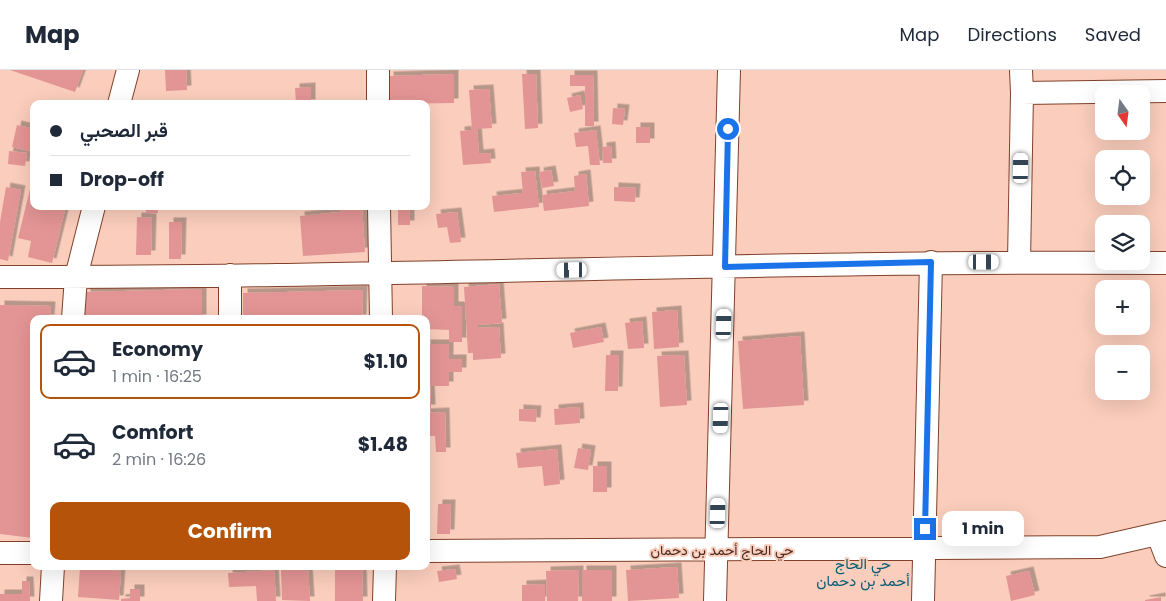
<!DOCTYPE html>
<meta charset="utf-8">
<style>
body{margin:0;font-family:Poppins,Vazirmatn,sans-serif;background:#f6f6f7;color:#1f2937;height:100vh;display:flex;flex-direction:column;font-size:19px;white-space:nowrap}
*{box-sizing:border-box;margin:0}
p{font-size:16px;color:#747a83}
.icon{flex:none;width:28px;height:28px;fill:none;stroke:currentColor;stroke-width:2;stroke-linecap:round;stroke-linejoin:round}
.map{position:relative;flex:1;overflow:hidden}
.side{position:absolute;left:30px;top:245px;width:400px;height:255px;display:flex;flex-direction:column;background:#fff;border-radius:10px;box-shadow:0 5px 20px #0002}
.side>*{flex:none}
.top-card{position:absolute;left:30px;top:30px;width:400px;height:110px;border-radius:10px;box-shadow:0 5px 20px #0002;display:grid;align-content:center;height:110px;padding:0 20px;background:#fff}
.needle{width:32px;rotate:166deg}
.buttons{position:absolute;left:1095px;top:15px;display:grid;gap:10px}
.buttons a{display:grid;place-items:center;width:55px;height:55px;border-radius:10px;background:#fff;box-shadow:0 5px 20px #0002;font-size:25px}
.end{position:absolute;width:22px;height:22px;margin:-11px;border:6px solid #1a73e8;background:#fff;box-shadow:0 0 0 2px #fff}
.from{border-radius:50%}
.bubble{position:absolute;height:35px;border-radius:10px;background:#fff;box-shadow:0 5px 20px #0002;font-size:16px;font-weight:700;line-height:35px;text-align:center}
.car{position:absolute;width:15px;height:30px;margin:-15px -8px;border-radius:6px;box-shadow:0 0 4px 1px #0007;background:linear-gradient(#fff 24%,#345 0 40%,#fff 0 76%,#345 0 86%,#fff 0)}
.top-card b{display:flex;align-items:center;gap:18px;height:48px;font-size:19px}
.top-card b+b{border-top:1px solid #e0e1e3}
.top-card i{width:12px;height:12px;background:#1f2937}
ul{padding:9px 0 0;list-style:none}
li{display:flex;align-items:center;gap:15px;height:75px;margin:0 10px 8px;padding:0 10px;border:2px solid transparent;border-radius:10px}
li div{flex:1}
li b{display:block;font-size:19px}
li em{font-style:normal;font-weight:700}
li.on{border-color:#b45309}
li>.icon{width:45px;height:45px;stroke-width:1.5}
.cta{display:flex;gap:10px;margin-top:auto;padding:10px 20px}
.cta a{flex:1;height:58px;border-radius:10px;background:#b45309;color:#fff;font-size:20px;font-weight:700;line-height:58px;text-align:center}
header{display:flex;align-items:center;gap:30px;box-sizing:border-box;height:70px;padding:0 25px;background:#fff;border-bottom:1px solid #e0e1e3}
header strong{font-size:24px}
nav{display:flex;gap:28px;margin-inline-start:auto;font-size:18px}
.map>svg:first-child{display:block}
</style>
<header>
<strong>Map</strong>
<nav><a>Map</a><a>Directions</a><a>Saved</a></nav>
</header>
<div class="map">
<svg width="1166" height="531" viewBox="0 0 1166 531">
<defs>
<filter id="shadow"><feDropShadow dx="4.5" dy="-4.5" stdDeviation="0" flood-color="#0004"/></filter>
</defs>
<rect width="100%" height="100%" fill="#facdbc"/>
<path fill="#e29594" filter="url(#shadow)" d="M10,0H83L75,22Z
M165,0H186L187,20L166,21Z
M454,4V33L390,34L389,6Z
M522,4H536L538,58L525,59Z
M570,5H593L594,56H585V16H570Z
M311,17V34H296L295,18Z
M489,19L492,58L477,59L479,84L490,83L491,93L463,95L460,61L472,60L469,20Z
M580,25L583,39L570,42L567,28Z
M613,38L625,39L623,55L612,54Z
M17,55L34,59V82L12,77Z
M636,57H650V73H636Z
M596,60L600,95H590L588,76L576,77L574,63Z
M611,76L612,93H603L602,77Z
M9,81L27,83L25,96L8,94Z
M551,100L554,116L542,118L539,102Z
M535,101L539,137L494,142L492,126L523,123L521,102Z
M586,104L589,136L544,141L542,125L575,121L574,106Z
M33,107L34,136H66L52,193L28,187L31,171L18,168Z
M6,117L21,120L8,191L0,189V152Z
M614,117L636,118L635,132L614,131Z
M146,136H158V143H146Z
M340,136H362L365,182L303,186L300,146L340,142Z
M398,136H410V155H398Z
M457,142L461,172L450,173L447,157L438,158L436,144Z
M137,147L152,148L151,185H136Z
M169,152H182L181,189H169Z
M499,214L502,253L478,255V258L499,257L501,288L473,290V283H468L464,217Z
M422,216L454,217V236H462V272H449V260L426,259V249H422Z
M202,219V249H84L86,222Z
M363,220L362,249H243V223Z
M0,235L51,236L50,249H34L33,468L0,464Z
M677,240L679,277L654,279L652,242Z
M642,251L644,278L628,279L625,253Z
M601,257L604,272L573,278L570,263Z
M800,266L804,335L743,339L738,271Z
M426,274H449V289H462V302H449V316H430L431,339H426Z
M606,285H619L618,321H605Z
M684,285L687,335L660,337L657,286Z
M579,337L580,353L555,355L554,339Z
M519,339L537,340L536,352L519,351Z
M445,342L446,382H436L435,366H426V343Z
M578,378L591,380L588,400L574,398Z
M557,379L560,414L544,416L542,396L518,398L516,383Z
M593,396H607V422H593Z
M438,434H451L450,464H437Z
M80,497L121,501L119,530L78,527Z
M677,497L679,528L628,531L626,500Z
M308,499L310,531L282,530L281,500Z
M335,499H362L363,531H335Z
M455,499L457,509L439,512L437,501Z
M274,500L276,531H257L256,516L229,517L228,503Z
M579,500L578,531H547L546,501Z
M582,500H612V531H582Z
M1029,501L1035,525L1011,531L1006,506Z
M22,511H29L30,531H0V524H22Z
M545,514V531H522V515Z
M130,519H140V531H121V529L130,528Z
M1161,527V531H1145V530Z"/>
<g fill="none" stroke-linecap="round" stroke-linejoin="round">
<g stroke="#804129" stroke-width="24">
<path id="minor" d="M378,0V34
M1021,0L1022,23L1166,21
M119,34L128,0
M379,136L381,249
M1019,192L1022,23
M230,205V249
M0,207C389,208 777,190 1166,193
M73,249L76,207L94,136
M1158,465L1166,486
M426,481L1100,477L1166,462
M0,483H34
M51,531L53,496
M384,531L385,496
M715,531L729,0
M923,531L931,192"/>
</g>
<use href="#minor" stroke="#fff" stroke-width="22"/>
</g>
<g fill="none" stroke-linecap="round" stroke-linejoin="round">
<path stroke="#1a73e8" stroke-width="6" d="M728,59L725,197L931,192L925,459"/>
</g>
<g text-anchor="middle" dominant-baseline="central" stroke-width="4" stroke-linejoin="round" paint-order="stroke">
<g font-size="14" fill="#492c21" stroke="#facdbc">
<text x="722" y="480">حي الحاج أحمد بن دحمان</text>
</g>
<g font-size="15" fill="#055d73" stroke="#facdbc">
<text x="863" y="493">حي الحاج<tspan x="863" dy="17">أحمد بن دحمان</tspan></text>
</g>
</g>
</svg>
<div class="buttons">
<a><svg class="needle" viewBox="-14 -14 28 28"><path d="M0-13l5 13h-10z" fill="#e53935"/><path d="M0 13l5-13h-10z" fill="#747a83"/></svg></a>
<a><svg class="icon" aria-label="locate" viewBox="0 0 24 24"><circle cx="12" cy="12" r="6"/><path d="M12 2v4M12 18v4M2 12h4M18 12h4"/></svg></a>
<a><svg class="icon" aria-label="layers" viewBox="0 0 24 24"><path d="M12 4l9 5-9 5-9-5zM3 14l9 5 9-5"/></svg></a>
<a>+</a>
<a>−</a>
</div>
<i class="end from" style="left:728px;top:59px"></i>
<i class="end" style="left:925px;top:459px"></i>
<div class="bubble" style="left:942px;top:441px;width:82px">1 min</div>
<i class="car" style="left:1021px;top:98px;rotate:1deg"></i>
<i class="car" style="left:984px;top:192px;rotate:90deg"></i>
<i class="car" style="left:572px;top:200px;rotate:269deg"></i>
<i class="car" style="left:724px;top:254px;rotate:2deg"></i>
<i class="car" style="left:721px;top:348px;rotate:182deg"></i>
<i class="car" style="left:718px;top:443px;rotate:2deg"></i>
<div class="top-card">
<b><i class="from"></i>قبر الصحبي</b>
<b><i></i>Drop-off</b>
</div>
<section class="side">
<ul>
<li class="on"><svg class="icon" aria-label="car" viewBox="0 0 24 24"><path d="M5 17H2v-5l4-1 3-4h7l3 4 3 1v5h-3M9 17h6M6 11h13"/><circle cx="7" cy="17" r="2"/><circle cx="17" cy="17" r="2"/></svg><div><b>Economy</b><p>1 min · 16:25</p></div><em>$1.10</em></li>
<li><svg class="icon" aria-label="car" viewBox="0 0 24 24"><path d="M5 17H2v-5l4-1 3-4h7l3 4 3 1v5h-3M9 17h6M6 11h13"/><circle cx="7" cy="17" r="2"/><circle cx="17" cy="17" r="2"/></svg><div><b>Comfort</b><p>2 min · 16:26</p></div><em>$1.48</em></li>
</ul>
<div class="cta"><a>Confirm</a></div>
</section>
</div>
